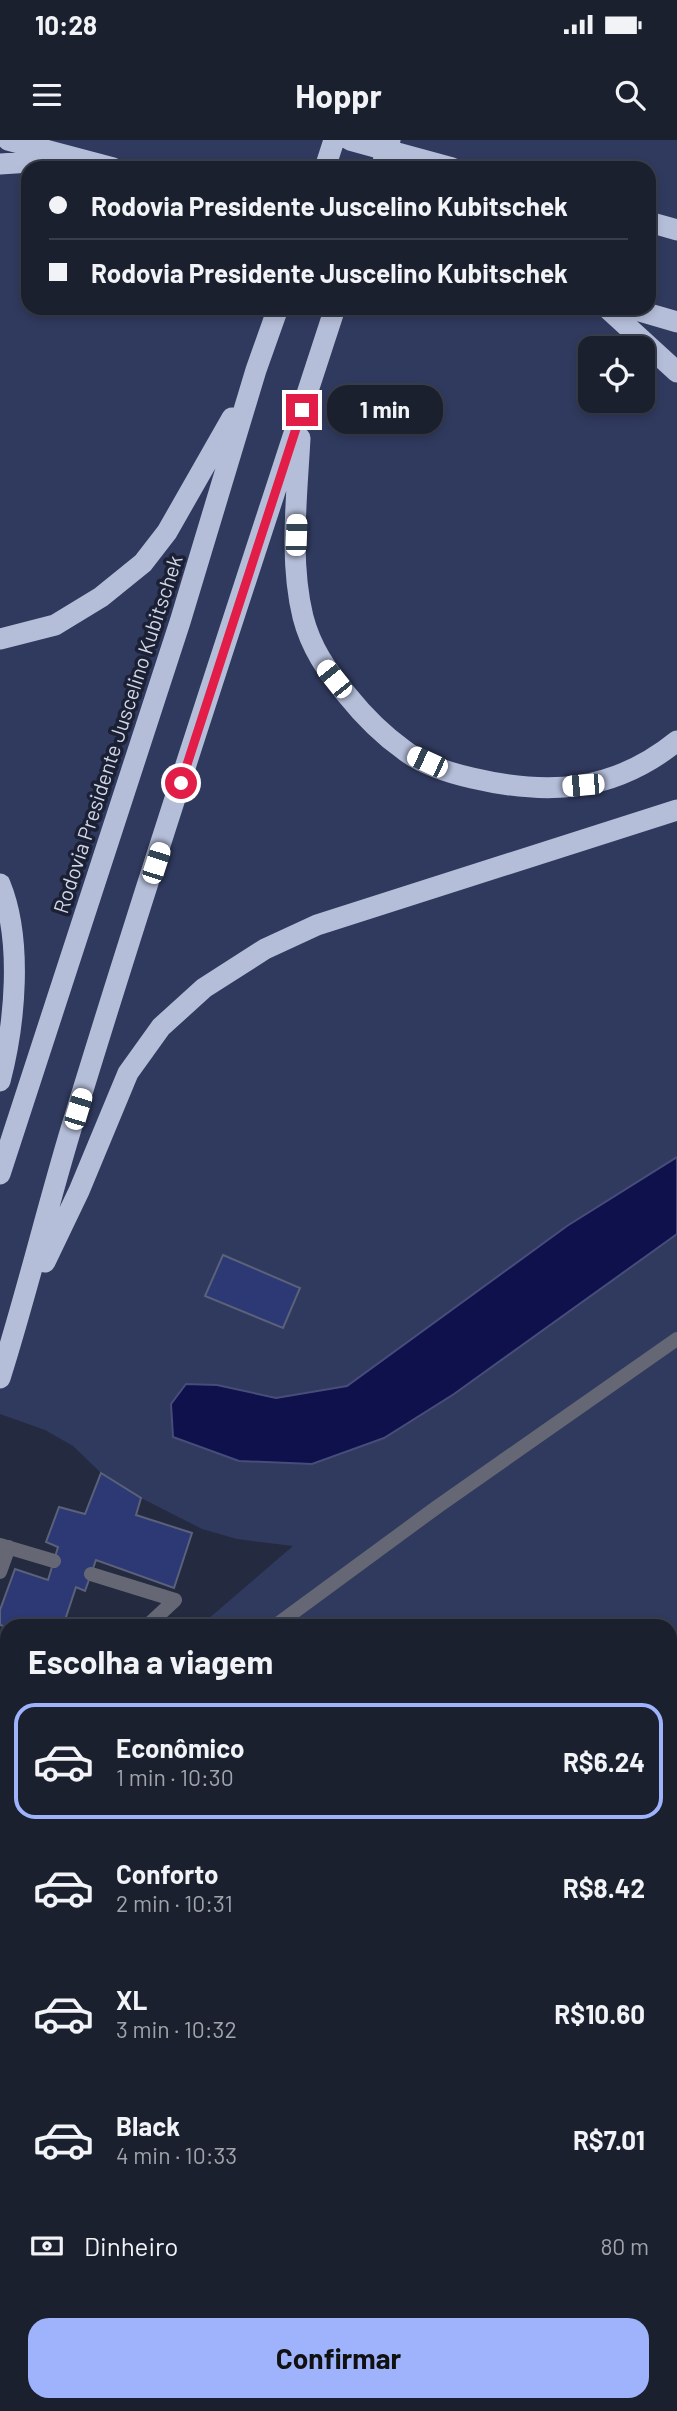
<!DOCTYPE html>
<html lang="pt">
<meta charset="utf-8">
<style>
body{margin:0;font-family:Barlow,sans-serif;background:#242837;color:#f1f3f6;height:100vh;display:flex;flex-direction:column;font-size:26px;white-space:nowrap}
*{box-sizing:border-box;margin:0}
p{font-size:23px;color:#a0a3aa}
.icon{flex:none;width:38px;height:38px;fill:none;stroke:currentColor;stroke-width:2;stroke-linecap:round;stroke-linejoin:round}
.map{position:relative;flex:1;overflow:hidden}
.details{position:absolute;left:0px;top:1479px;width:677px;height:793px;display:flex;flex-direction:column;background:#1b202f;border-radius:21px 21px 0 0;box-shadow:0 4px 10px #0003,0 0 0 2px #393e4b}
.details>*{flex:none}
.guide{position:absolute;left:21px;top:21px;width:635px;height:154px;border-radius:21px;box-shadow:0 4px 10px #0003,0 0 0 2px #393e4b;display:grid;align-content:center;height:154px;padding:0 28px;background:#1b202f}
.tools{position:absolute;left:578px;top:196px;display:grid;gap:14px}
.tools a{display:grid;place-items:center;width:77px;height:77px;border-radius:14px;background:#1b202f;box-shadow:0 4px 10px #0003,0 0 0 2px #393e4b;font-size:35px}
.end{position:absolute;width:32px;height:32px;margin:-16px;border:9px solid #e11d48;background:#fff;box-shadow:0 0 0 4px #fff}
.from{border-radius:50%}
.bubble{position:absolute;height:49px;border-radius:21px;background:#1b202f;box-shadow:0 4px 10px #0003,0 0 0 2px #393e4b;font-size:23px;font-weight:700;line-height:49px;text-align:center}
.car{position:absolute;width:21px;height:42px;margin:-21px -10px;border-radius:9px;box-shadow:0 0 5px 2px #0007;background:linear-gradient(#fff 24%,#345 0 40%,#fff 0 76%,#345 0 86%,#fff 0)}
.guide b{display:flex;align-items:center;gap:24px;height:66px;font-size:26px}
.guide b+b{border-top:2px solid #393e4b}
.guide i{width:18px;height:18px;background:#f1f3f6}
ul{padding:0;list-style:none}
li{display:flex;align-items:center;gap:21px;height:116px;margin:0 14px 10px;padding:0 14px;border:4px solid transparent;border-radius:21px}
li div{flex:1}
li b{display:block;font-size:26px}
li em{font-style:normal;font-weight:700}
li.current{border-color:#9fb3fd}
li>.icon{width:63px;height:63px;stroke-width:1.5}
h2{padding:0 28px;font-size:32px;line-height:84px}
.pay{display:flex;align-items:center;gap:18px;height:77px;padding:0 28px;font-size:26px}
.pay p{margin-inline-start:auto}
.primary-button{display:flex;gap:14px;margin-top:auto;padding:14px 28px}
.primary-button a{flex:1;height:80px;border-radius:21px;background:#9fb3fd;color:#111;font-size:28px;font-weight:700;line-height:80px;text-align:center}
.status{display:flex;justify-content:space-between;align-items:center;height:49px;padding:0 35px;background:#1b202f;direction:ltr}
.status svg{height:19px;fill:currentColor}
header{display:flex;justify-content:space-between;align-items:center;height:91px;padding:0 28px;background:#1b202f;font-size:32px;font-weight:700}
.map>svg:first-child{display:block}
</style>
<div class="status"><b>10:28</b><svg viewBox="0 0 49 12"><path d="M0 12V9h3v3zM5 12V6h3v6zM10 12V3h3v9zM15 12V0h3v12zM26 1h20v11H26zM47 4h2v5h-2z"/></svg></div>
<header><svg class="icon" aria-label="menu" viewBox="0 0 24 24"><path d="M4 6h16M4 12h16M4 18h16"/></svg>Hoppr<svg class="icon" aria-label="search" viewBox="0 0 24 24"><circle cx="10" cy="10" r="6"/><path d="M15 15l6 6"/></svg></header>
<div class="map">
<svg width="677" height="2271" viewBox="0 0 677 2271">
<rect width="100%" height="100%" fill="#242a3f"/>
<path fill="#303a5e" fill-rule="evenodd" d="M0,0H677V1017L567,1086L347,1246L276,1258L217,1245L239,1321L312,1324L384,1298L454,1254L677,1094V2271H0V1603L7,1607V2264H670V1486H200L293,1406L237,1399L202,1389L141,1358L101,1333L73,1306L45,1290L0,1274ZM28,28H649V168H28ZM590,208H642V261H590ZM223,1115L300,1148L283,1188L206,1156Z"/>
<path fill="#0e114b" stroke="#484c79" stroke-width="2" d="M677,1017V1094L454,1254L384,1298L312,1324L239,1321L173,1297L171,1264L186,1244L217,1245L276,1258L347,1246L567,1086Z"/>
<path fill="#2d3975" stroke="#5a6179" stroke-width="2" d="M223,1115L300,1148L283,1188L205,1156Z
M101,1333L141,1358L136,1375L192,1393L174,1448L96,1420L85,1451L76,1447L63,1486L7,1487L0,1485V1470L15,1429L48,1440L58,1407L46,1402L59,1367L85,1374Z"/>
<g fill="none" stroke-linecap="round" stroke-linejoin="round">
<path stroke="#656874" stroke-width="14" d="M0,1405L54,1421
M0,1432L9,1407
M91,1434L175,1460
M147,1486L175,1460
M275,1486L437,1367L677,1199
M0,1560L7,1567
M0,1729L7,1722"/>
<path stroke="#b5bed9" stroke-width="21" d="M8,0L113,28
M350,0L452,28
M0,24L61,20
M325,28L334,0
M649,82L677,90
M607,168L677,232
M629,168L677,182
M300,298C297,356 289,420 303,477C311,508 327,531 347,555C363,575 383,595 404,610C423,625 450,633 472,638C549,656 614,652 677,601
M0,499L55,485L101,457L143,423L167,392L232,278
M0,744C23,800 15,884 0,941
M0,1034L180,482L256,230L278,168
M45,1122L79,1051L128,933L161,887L204,848L265,809L317,785L677,670
M0,1238C26,1156 46,1072 71,989C155,714 246,441 335,168"/>
<path stroke="#b5bed9" stroke-width="21" d="M381,28L390,0"/>
</g>
<g fill="none" stroke-linecap="round" stroke-linejoin="round">
<path stroke="#e11d48" stroke-width="9" d="M181,643L302,270"/>
</g>
<g text-anchor="middle" dominant-baseline="central" stroke-width="7" stroke-linejoin="round" paint-order="stroke">
<g font-size="21" fill="#d1d6e4" stroke="#1b2034">
<text transform="translate(117 594) rotate(-72)">Rodovia Presidente Juscelino Kubitschek</text>
</g>
</g>
</svg>
<div class="tools">
<a><svg class="icon" aria-label="locate" viewBox="0 0 24 24"><circle cx="12" cy="12" r="6"/><path d="M12 2v4M12 18v4M2 12h4M18 12h4"/></svg></a>
</div>
<i class="end from" style="left:181px;top:643px"></i>
<i class="end" style="left:302px;top:270px"></i>
<div class="bubble" style="left:327px;top:245px;width:116px">1 min</div>
<i class="car" style="left:296px;top:395px;rotate:2deg"></i>
<i class="car" style="left:334px;top:539px;rotate:321deg"></i>
<i class="car" style="left:427px;top:622px;rotate:295deg"></i>
<i class="car" style="left:583px;top:645px;rotate:265deg"></i>
<i class="car" style="left:156px;top:723px;rotate:18deg"></i>
<i class="car" style="left:78px;top:969px;rotate:17deg"></i>
<div class="guide">
<b><i class="from"></i>Rodovia Presidente Juscelino Kubitschek</b>
<b><i></i>Rodovia Presidente Juscelino Kubitschek</b>
</div>
<section class="details">
<h2>Escolha a viagem</h2>
<ul>
<li class="current"><svg class="icon" aria-label="car" viewBox="0 0 24 24"><path d="M5 17H2v-5l4-1 3-4h7l3 4 3 1v5h-3M9 17h6M6 11h13"/><circle cx="7" cy="17" r="2"/><circle cx="17" cy="17" r="2"/></svg><div><b>Econômico</b><p>1 min · 10:30</p></div><em>R$6.24</em></li>
<li><svg class="icon" aria-label="car" viewBox="0 0 24 24"><path d="M5 17H2v-5l4-1 3-4h7l3 4 3 1v5h-3M9 17h6M6 11h13"/><circle cx="7" cy="17" r="2"/><circle cx="17" cy="17" r="2"/></svg><div><b>Conforto</b><p>2 min · 10:31</p></div><em>R$8.42</em></li>
<li><svg class="icon" aria-label="car" viewBox="0 0 24 24"><path d="M5 17H2v-5l4-1 3-4h7l3 4 3 1v5h-3M9 17h6M6 11h13"/><circle cx="7" cy="17" r="2"/><circle cx="17" cy="17" r="2"/></svg><div><b>XL</b><p>3 min · 10:32</p></div><em>R$10.60</em></li>
<li><svg class="icon" aria-label="car" viewBox="0 0 24 24"><path d="M5 17H2v-5l4-1 3-4h7l3 4 3 1v5h-3M9 17h6M6 11h13"/><circle cx="7" cy="17" r="2"/><circle cx="17" cy="17" r="2"/></svg><div><b>Black</b><p>4 min · 10:33</p></div><em>R$7.01</em></li>
</ul>
<div class="pay"><svg class="icon" aria-label="cash" viewBox="0 0 24 24"><path d="M3 7h18v10H3z"/><circle cx="12" cy="12" r="2"/></svg>Dinheiro<p>80 m</p></div>
<div class="primary-button"><a>Confirmar</a></div>
</section>
</div>
